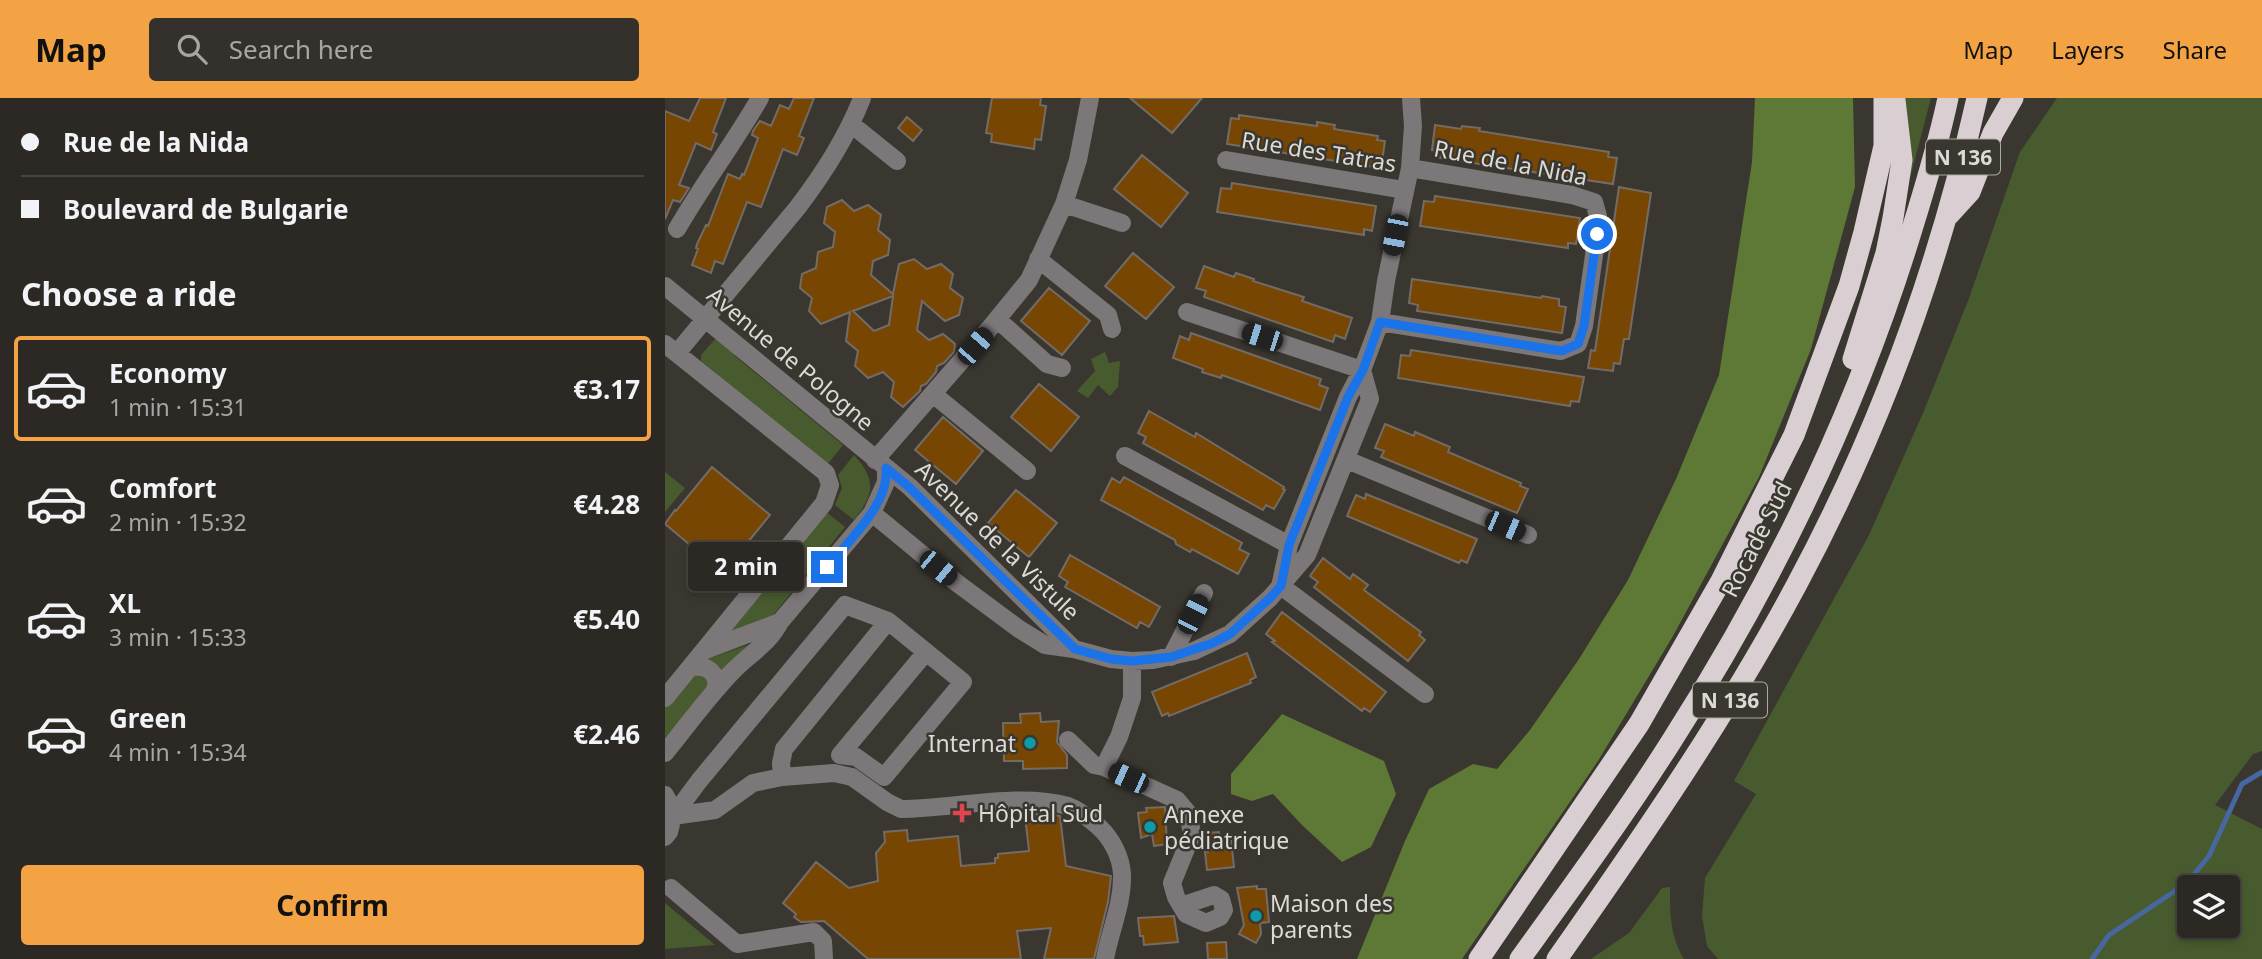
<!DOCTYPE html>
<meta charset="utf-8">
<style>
body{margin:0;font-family:"Noto Sans",sans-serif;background:#34312c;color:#f1f3f6;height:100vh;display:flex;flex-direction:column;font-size:26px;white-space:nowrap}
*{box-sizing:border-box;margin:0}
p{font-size:23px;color:#a6a6a6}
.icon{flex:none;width:38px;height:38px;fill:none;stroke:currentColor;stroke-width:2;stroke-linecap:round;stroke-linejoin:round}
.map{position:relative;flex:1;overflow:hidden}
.drawer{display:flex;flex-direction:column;background:#2c2924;width:665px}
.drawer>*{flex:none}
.top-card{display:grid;align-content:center;height:154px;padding:0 21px;background:#2c2924}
.fabs{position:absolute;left:1512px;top:777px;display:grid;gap:14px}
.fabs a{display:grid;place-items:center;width:63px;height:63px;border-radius:7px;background:#2c2924;box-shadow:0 4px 10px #0003,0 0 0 2px #484541;font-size:35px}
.end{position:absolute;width:32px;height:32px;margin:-16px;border:9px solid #1a73e8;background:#fff;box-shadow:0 0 0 4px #fff}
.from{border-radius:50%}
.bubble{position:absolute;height:49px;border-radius:7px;background:#2c2924;box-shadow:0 4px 10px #0003,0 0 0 2px #484541;font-size:23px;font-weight:700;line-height:49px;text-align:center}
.car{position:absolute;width:21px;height:42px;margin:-21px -10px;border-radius:9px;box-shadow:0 0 5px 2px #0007;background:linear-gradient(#222 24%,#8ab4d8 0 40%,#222 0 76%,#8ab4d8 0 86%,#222 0)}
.top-card b{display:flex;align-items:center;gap:24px;height:66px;font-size:26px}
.top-card b+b{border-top:2px solid #484541}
.top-card i{width:18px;height:18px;background:#f1f3f6}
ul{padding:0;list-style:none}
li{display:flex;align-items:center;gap:21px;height:105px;margin:0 14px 10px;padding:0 7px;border:4px solid transparent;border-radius:7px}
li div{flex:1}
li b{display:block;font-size:26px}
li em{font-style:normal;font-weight:700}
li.selected{border-color:#f4a344}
li>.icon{width:63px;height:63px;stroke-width:1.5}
h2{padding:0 21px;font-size:32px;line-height:84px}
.button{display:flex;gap:14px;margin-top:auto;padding:14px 21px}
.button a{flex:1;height:80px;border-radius:7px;background:#f4a344;color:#111;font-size:28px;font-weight:700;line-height:80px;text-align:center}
header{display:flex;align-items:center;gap:42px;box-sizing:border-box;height:98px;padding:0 35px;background:#f4a344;color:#111}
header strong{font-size:33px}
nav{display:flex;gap:38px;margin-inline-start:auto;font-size:24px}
.search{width:490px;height:63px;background:#34312c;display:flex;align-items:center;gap:18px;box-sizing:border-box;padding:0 24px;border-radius:7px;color:#a6a6a6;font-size:26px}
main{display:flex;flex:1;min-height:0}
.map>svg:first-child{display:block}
</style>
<header>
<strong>Map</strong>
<div class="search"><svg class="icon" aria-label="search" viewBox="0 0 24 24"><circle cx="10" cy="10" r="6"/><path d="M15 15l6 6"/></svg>Search here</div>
<nav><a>Map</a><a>Layers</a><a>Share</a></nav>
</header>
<main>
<section class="drawer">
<div class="top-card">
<b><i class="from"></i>Rue de la Nida</b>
<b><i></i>Boulevard de Bulgarie</b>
</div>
<h2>Choose a ride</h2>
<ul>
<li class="selected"><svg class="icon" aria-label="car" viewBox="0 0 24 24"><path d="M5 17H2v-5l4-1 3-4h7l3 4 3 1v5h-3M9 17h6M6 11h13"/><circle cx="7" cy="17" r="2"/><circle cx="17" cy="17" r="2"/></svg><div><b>Economy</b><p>1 min · 15:31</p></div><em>€3.17</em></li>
<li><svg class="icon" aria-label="car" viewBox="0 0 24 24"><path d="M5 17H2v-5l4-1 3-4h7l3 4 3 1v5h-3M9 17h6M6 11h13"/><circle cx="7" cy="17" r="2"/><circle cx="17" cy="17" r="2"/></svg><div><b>Comfort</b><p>2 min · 15:32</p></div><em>€4.28</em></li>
<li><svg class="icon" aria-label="car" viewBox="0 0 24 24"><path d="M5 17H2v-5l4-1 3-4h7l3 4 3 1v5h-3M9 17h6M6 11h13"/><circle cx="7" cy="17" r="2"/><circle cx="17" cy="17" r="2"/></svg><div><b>XL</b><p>3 min · 15:33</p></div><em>€5.40</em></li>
<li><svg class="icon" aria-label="car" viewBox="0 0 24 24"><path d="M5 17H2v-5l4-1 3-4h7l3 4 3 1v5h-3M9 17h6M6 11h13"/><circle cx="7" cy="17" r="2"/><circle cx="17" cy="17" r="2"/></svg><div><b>Green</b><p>4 min · 15:34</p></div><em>€2.46</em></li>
</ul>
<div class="button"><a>Confirm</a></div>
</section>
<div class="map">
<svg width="1597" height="861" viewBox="0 0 1597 861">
<rect width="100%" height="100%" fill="#3a3730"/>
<path fill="#485b2e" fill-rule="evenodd" d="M1236,0H1266L1245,80Z
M1392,0H1597V653L1588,656L1550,707L1597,731V861H1053L1042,848L1037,818L1040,780L1091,696L1069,683L1204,437L1258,315L1303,203L1355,54ZM1524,789H1563V828H1524Z
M51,240L69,252L70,258L178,347L162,367L36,263V257Z
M440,254L444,265L455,263L453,289L445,298L433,287L423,300L412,293L430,273L426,261Z
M189,357C212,382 209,397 189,422L170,407L177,390L173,377Z
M0,374L20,390L0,414Z
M161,414L180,429L100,527L61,536Z
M89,545L56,578L39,562Z
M34,574L47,585L0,649V609L28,575Z
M1005,789C1005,815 1005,838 1019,861H926L964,835L997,790Z
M0,805L50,847L0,851Z"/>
<path fill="#5e7936" d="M1090,0H1188L1190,89L1146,251L1094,379L1008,538L933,663L797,861H692L740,743L764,691L808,666L832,671L865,632L914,561L963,482L1011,381L1054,277L1087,64Z
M617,616L719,663L731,696L706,749L677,764L637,727L608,696L587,703L566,696V676Z"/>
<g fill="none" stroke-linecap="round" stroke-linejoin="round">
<path stroke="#4767a0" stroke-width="5" d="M1427,861L1444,837L1522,785L1544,758L1577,686L1597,674"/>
</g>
<path fill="#784603" stroke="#736c66" stroke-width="2" fill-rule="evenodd" d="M35,0H61L48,34L52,36L46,52L31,45L14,87L24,90L15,104L8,102L0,121V13L24,23Z
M129,0H149L134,38L139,40L132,57L118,51L96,109L82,104L58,166L50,163L46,175L27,167L33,151L31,150L32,146L41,127L43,128L63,76L75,81L77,76L79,77L93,40L87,37L88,33L95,23L106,28L115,7L124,11Z
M327,0H376L375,7L381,8L376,42L370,41L369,51L326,44L327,36L321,35Z
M465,0H537L507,35Z
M574,17L652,28V24L670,27L669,31L713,38L712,42L720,43L716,70L562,46L566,20L574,21Z
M242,19L257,32L248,43L233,30Z
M770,27L796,31L797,28L815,30L814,33L944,54L943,59L952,60L948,86L775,60L776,53L767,52Z
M477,57L523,95L496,129L449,91Z
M567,85L711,108L707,133L699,131V137L552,114L556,90L566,91Z
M954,89L986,95L964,241H959L955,266L949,265L948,273L923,270L926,252L930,253Z
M770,98L915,120L911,146L903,145V150L755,128L759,103L769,104Z
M177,102L189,113L203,107L216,117L213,132L225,142L223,157L208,163L206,177L228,196L234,166L249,161L262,171L276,166L288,176L285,190L298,200L294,217L280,223L257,203L252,232L264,242L278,236L290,246L289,254L279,265L272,268L271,274L261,286L256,288L255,293L238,309L226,299L229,284L218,274L203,280L190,268L193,253L181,243L185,214L156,226L144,213L147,200L135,190L137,176L151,170L153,154L168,149L170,134L159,125L162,109ZM228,198L224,227L209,233L188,213Z
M468,155L509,189L481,221L440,188Z
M539,168L569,179L571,175L589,181L588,183L639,199L637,203L687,220L680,241L670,237L668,244L539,199L541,193L531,190Z
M747,181L876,200L877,198L894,201V208L901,209L897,235L752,213L753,207L744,205Z
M384,190L425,223L397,257L356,223Z
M526,235L656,281L654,287L663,290L655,312L557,277L556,280L537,274L538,271L508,260L515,238L524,242Z
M746,252L919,279L914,304L906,303L905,308L733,280L736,257L745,258Z
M374,286L414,319L386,353L346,319Z
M484,313L530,339L531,335L619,389L618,391L620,392L609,411L601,407L598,412L478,345L481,339L473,335Z
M278,319L318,353L291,386L250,352Z
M720,326L749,338L750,334L785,349L783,354L856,385L855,388L863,391L852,415L716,359L719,353L710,350Z
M47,369L105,417L69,461L71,462L60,476L0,426L10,412L11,413Z
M459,379L577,445L574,451L584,456L573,476L527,451L525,454L511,446L510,442L436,402L447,380L455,385Z
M351,392L392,425L364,459L323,425Z
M701,396L812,441L802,465L796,462L794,465L682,418L691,397L700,401Z
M405,457L495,509L484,529L475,524L472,530L400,489L403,484L394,478Z
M658,460L685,481L688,476L703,487L699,492L756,534L754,537L760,542L743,563L649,489L653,484L645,478Z
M617,514L721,594L705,614L699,610L697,613L607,544L610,543L601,536Z
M582,555L591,579L585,582L586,585L504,618L503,615L497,618L487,594Z
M375,615L376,624L394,623L392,644L402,657V670L358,671V663H339L338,625H356L355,616Z
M500,709L502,746L489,748L487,736L476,740L473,715L482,714L481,710Z
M381,715L395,718L401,768L446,778L443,804L429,861H379L386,830L352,833L356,861H203L159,823L136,824L129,819L131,816L118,805L151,764L184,790L213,783L211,755L220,744L219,734L242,732L243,743L293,738L296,768L330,765V760H333V756L364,753L360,718Z
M554,734L555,742L566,741L569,769L542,772L540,754H543L541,735Z
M592,788V791H601L604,824L595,825L596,836L591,845L574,836L579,827L572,790Z
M509,818L513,844L479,847L478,838H475L473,820Z
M561,844L562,861H543L542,845Z"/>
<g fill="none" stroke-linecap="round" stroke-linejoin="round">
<path stroke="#7c7778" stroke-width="18" d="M186,26L232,63
M561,62L739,92
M399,106L457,125
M12,131C38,86 69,45 95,0
M373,161L443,217L447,231
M0,188L245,389L409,551
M522,214L697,272
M332,221L382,266L397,270
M715,224L896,253L913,246L919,228L932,136L933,118L929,104L907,97L745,70
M0,246L161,375L165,387L159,405L0,600
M12,255L133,109C158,76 182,39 197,0
M268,296L362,373
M460,358L624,447
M210,362L324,231L364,182L399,106L413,62L425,0
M682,362L863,437
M207,415L292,485L354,531L380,547L409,551L446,561L467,563L488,562L529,553L565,536L605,500L642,457L705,301L697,272
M616,484L624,447L683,299L697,272L715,224L721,183L745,70L748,28L746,0
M616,488L760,596
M223,523L298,584L219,679L191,659L175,657L261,554
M43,551L115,524
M506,559L539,495
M467,563V600L454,639L439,669L512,702L523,715L527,736L507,785L511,799L521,816L541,825L555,819L559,812L556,801L549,797L516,808
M26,569C40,568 48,570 52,585L49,594
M403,642L429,667L439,669
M0,655C22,628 42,600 66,575C83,557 104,546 115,524L207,415L221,384V371
M0,697L5,706L8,718
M8,718L50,712L88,685L117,679L169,675L187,679L222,704L236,711C287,711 354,694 403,708C414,712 425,721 434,729C447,741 456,759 457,776C458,805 445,833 440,861
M0,739L4,734L8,718L34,683L180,507L223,523L119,651L116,665L117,679
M6,790L72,846L149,834L158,843L159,861"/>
<path stroke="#d9ced1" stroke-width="21" d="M1284,117L1305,94L1328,35L1348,0
M1188,261L1221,155L1228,120L1237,62L1230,2
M814,861L974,626L1056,483L1129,337L1184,188L1199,134L1219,48V0
M855,861C907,789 959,718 1006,644C1109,483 1193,310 1248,128C1261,86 1274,43 1283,0
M892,861C977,740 1062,617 1132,486C1214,333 1274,169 1312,0"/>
</g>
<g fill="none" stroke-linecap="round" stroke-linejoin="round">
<path stroke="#1a73e8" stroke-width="9" d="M162,469C183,444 225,405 221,370L244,389L410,551L446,561L467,563L506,559L548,545L565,536L605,500L616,488L624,447L683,299L698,272L715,224L897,253L913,246L919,228L932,136"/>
</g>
<g fill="#0f9aa8" stroke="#3a3730" stroke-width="2.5">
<circle cx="365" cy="645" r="7"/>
<circle cx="485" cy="729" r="7"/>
<circle cx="591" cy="818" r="7"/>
</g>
<path fill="#e0444e" stroke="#3a3730" stroke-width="2.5" d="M293.5 704.5h7v7h7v7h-7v7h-7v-7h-7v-7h7z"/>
<g text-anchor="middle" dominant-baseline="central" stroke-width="5" stroke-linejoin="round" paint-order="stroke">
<g fill="#3a3730" stroke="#aba9a4" stroke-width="2">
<rect x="1261" y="41.5" width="74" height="35" rx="5"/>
<rect x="1028" y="584.5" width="74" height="35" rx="5"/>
</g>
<g font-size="21" font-weight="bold" fill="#dcdad6">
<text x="1298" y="59">N 136</text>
<text x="1065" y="602">N 136</text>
</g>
<g font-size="23" fill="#dcdad6" stroke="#3a3730">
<text transform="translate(654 53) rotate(9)">Rue des Tatras</text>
<text transform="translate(846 64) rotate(11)">Rue de la Nida</text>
<text transform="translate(126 260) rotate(40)">Avenue de Pologne</text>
<text transform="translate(1091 441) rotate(-63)">Rocade Sud</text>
<text transform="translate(333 442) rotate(44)">Avenue de la Vistule</text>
</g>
<g font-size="23" fill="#dcdad6" stroke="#3a3730" text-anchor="start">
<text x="351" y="645" text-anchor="end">Internat</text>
<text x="313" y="715">Hôpital Sud</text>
<text x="499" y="716">Annexe<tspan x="499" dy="26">pédiatrique</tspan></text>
<text x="605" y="805">Maison des<tspan x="605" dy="26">parents</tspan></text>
</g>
</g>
</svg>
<div class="fabs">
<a><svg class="icon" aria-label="layers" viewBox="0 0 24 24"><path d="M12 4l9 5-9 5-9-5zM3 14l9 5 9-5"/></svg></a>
</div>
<i class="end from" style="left:932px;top:136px"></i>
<i class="end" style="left:162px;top:469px"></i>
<div class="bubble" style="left:23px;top:444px;width:116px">2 min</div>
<i class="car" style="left:730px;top:137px;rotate:191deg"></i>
<i class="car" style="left:597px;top:239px;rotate:288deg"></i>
<i class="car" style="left:310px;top:248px;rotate:41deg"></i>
<i class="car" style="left:840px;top:428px;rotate:113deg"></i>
<i class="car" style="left:273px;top:470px;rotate:129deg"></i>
<i class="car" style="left:528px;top:516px;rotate:27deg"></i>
<i class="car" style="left:463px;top:680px;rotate:294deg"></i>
</div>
</main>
